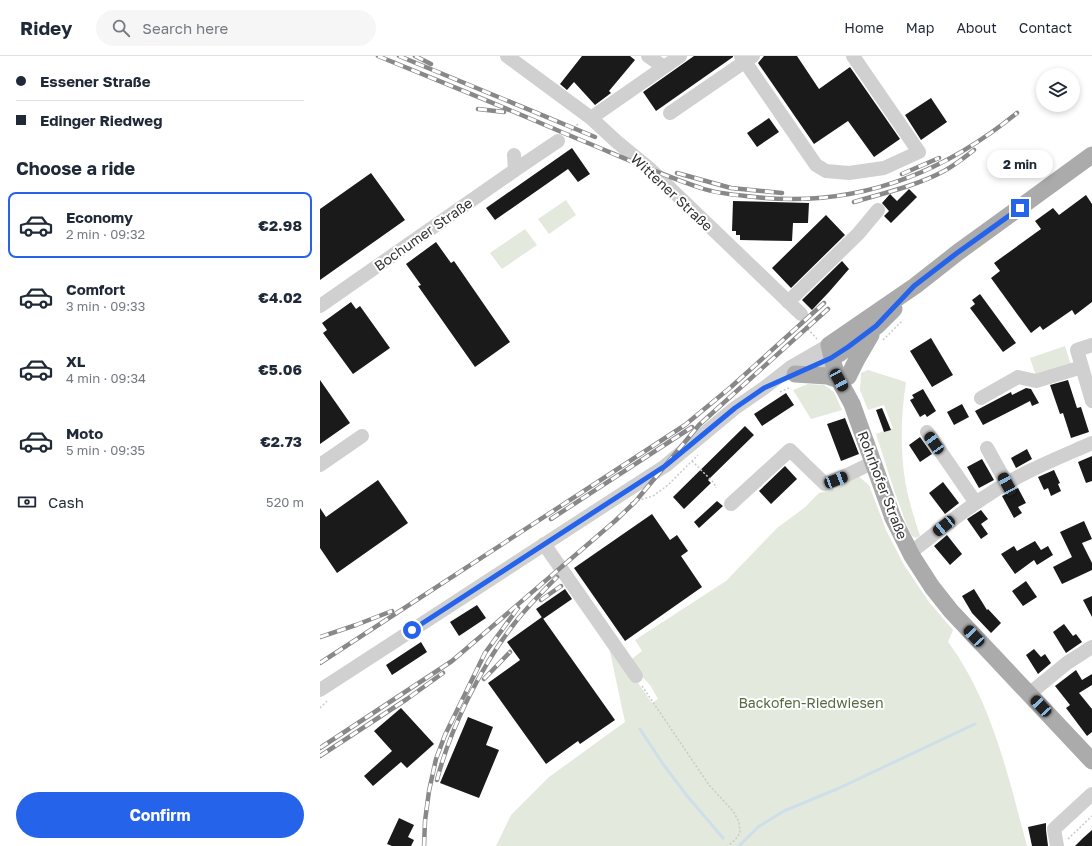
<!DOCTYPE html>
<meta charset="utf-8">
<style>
body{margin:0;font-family:"Golos Text",sans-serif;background:#f6f6f7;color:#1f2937;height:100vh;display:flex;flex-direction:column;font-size:15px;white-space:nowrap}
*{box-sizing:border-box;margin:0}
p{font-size:13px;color:#747a83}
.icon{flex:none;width:22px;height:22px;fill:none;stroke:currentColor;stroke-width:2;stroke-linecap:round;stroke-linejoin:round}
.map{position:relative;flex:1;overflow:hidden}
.drawer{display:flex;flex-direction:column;background:#fff;width:320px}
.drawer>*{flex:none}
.hud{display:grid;align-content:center;height:88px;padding:0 16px;background:#fff}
.buttons{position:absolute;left:716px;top:12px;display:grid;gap:8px}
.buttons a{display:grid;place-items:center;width:44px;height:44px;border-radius:50%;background:#fff;box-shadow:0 2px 6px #0003;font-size:20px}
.end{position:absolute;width:18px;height:18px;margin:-9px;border:5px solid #2563eb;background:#fff;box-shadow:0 0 0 2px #fff}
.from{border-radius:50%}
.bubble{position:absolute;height:28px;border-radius:14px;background:#fff;box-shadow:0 2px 6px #0003;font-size:13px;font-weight:700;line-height:28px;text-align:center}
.car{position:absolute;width:12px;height:24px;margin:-12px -6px;border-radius:5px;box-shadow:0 0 3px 1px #0007;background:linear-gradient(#222 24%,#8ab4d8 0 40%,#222 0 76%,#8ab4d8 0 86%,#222 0)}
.hud b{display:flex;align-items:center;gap:14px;height:38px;font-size:15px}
.hud b+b{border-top:1px solid #e0e1e3}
.hud i{width:10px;height:10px;background:#1f2937}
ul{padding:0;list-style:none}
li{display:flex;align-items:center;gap:12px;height:66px;margin:0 8px 6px;padding:0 8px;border:2px solid transparent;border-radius:8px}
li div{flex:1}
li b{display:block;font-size:15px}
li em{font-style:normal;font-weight:700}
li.selected{border-color:#2563eb}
li>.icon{width:36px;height:36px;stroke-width:1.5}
h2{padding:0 16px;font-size:18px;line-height:48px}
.pay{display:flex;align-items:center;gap:10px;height:44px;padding:0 16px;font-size:15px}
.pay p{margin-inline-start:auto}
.button{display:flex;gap:8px;margin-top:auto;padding:8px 16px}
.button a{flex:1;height:46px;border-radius:24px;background:#2563eb;color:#fff;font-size:16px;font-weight:700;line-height:46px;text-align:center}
header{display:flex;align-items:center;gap:24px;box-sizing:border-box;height:56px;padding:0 20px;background:#fff;border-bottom:1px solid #e0e1e3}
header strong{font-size:19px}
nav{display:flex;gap:22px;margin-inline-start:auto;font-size:14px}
.search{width:280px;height:36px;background:#f6f6f7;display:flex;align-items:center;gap:10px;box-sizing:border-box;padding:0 14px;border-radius:22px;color:#747a83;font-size:15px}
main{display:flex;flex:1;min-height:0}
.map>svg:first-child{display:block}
</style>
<header>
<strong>Ridey</strong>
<div class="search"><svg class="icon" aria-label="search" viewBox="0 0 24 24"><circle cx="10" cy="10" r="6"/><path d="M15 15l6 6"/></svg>Search here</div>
<nav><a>Home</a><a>Map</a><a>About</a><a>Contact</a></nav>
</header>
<main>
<section class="drawer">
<div class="hud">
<b><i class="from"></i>Essener Straße</b>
<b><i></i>Edinger Riedweg</b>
</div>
<h2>Choose a ride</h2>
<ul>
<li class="selected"><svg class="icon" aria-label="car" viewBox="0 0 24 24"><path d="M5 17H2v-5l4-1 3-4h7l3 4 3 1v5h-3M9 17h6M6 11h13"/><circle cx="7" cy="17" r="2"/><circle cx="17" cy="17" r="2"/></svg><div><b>Economy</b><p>2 min · 09:32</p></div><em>€2.98</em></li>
<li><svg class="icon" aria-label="car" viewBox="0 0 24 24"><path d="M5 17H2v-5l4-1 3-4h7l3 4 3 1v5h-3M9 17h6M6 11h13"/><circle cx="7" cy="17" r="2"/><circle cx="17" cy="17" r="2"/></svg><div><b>Comfort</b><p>3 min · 09:33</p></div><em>€4.02</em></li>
<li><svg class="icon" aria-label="car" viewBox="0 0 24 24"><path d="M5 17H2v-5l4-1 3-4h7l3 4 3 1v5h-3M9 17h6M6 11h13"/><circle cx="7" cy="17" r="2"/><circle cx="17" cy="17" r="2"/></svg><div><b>XL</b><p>4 min · 09:34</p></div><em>€5.06</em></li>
<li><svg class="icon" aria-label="car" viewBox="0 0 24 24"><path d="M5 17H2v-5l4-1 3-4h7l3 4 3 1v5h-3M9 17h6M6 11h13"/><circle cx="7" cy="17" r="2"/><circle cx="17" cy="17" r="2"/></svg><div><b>Moto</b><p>5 min · 09:35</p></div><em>€2.73</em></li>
</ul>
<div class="pay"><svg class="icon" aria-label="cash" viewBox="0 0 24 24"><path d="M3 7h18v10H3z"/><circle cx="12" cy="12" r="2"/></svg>Cash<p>520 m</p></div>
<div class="button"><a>Confirm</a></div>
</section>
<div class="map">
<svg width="772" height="790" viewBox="0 0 772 790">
<rect width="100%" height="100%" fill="#fff"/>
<path fill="#e3e9dd" d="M246,144L256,159L229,178L218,163Z
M205,173L217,189L182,213L170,197Z
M745,290L751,309L716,320L710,302Z
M548,314L586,326C581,358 580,391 585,424C588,443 594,461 600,480L596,482L592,480L586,467L574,434L556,378L573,372L564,349L548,354L540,334L541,317Z
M488,328L504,329L514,336L522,354L491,363L473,334Z
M537,419L549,429L566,474L584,509L609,546L633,574L628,586C672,645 688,720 707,790H176L191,759L229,721L305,666L287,582L332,647L338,643L330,629L308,606L322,595L315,584L406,525L457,472L484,452L499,437L507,435L512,432L514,434L517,433Z"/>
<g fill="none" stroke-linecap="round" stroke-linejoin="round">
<path stroke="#cedfe9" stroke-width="3" d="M320,673L343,708L368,741L403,782
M419,790L438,771L464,755L517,733L655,668"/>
</g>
<path fill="#1a1a1a" d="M262,0H310L315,4L289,35L291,37L275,49L254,26L247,34L240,28Z
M374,0H413V1L336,55L323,36Z
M444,0H477L499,33L530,11L580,83L554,101L528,65L494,88L438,7Z
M611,42L627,66L601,84L585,59Z
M449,62L459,76L437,91L427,77Z
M252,92L270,118L258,126L248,113L175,164L166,152Z
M51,117L85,164L0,224V153Z
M589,133L597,141L571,167L564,160L569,155L562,147L570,138L577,145Z
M766,139L772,148V246L755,259L752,254L723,274L720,270L711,277L671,222L680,215L674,207L721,173L715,165L733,152L739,159Z
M413,145L489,147L488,167H473L472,185L420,184V179H416V175H412Z
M506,159L525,179L471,232L452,212Z
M116,186L131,207L134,205L190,286L155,311L98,230L101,229L86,208Z
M522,205L529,213L509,236L492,254L482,244Z
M660,238L696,287L683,296L650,252L655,248L652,244Z
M31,246L36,253L40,250L70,292L33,318L3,277L7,274L2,267Z
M611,282L633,319L612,331L590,295Z
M0,324L30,367L0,388Z
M748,324L757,352L761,351L769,376L751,382L743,357L740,358L730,329Z
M706,332L711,333L719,347L712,350L710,345L663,369L655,355L691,336L692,339Z
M603,333L616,355L607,361L605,358L600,361L590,344L594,342L592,339Z
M466,337L474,349L442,370L434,358Z
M642,348L649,361L634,369L627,356Z
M562,352L571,374L564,376L556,354Z
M525,362L539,398L521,405L507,368Z
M425,370L434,379L388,424L391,427L364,453L353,441Z
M600,381L612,398L600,406L589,389Z
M707,393L712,403L696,412L691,402Z
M772,400V425L766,427L758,406Z
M662,403L674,424L659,432L647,411Z
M465,410L477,423L451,448L439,435Z
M734,414L740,427L738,428L741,435L731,440L728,432L724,434L718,421Z
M58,424L88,467L17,517L0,492V452L6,461Z
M623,426L639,447L625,458L609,437Z
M698,432L706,447L698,451L702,457L694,462L682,440Z
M397,445L403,450L379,472L374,466Z
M661,454L668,463L661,468L668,478L661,483L647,463Z
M332,458L350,484L357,479L368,495L361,500L382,531L305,585L254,512Z
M764,465L772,483L762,487L772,507V514L742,528L733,511L752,501L740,476Z
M627,479L642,498L630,509L614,490Z
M715,485L721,494L728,490L733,499L717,509L714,504L695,518L681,498L694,490L697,495Z
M706,525L717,541L703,550L692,535Z
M245,533L252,543L223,563L216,553Z
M654,533L667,554L668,553L681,567L671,577L652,557L642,540Z
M772,540V561L763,544Z
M157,549L166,562L139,580L130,566Z
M222,561L295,664L260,688L258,685L226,708L168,627L200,604L187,586Z
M744,568L753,580L756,578L762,586L746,597L733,576Z
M101,586L107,596L72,619L66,609Z
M714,593L721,601L725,598L731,607L718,618L706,599Z
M756,614L762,624L772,618V629L759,637L772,653V676L767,680L746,652L750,649L735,630Z
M81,652L114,688L87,712L81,706L53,730L44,720L72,695L54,675Z
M148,661L173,671L166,689L179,694L159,742L120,727Z
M79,762L94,769L88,781L94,784L91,790H72L67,788Z
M726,767V774L728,790H712L708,771Z
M772,774V790H755L763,782Z"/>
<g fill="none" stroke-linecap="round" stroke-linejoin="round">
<path stroke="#cacaca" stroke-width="1.5" stroke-dasharray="2 2" stroke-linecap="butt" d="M248,78L258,68
M485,270L497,283
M563,284L583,264
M460,336L471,331
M372,405L394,427L396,432
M310,447L333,440L348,429L378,399
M322,630L389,729L413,755L419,766L420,777L415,784L408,790
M0,652L7,645
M748,783L772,760"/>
<path stroke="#d0d0d0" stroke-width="14" d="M187,0L271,62L297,86L330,113L481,258
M328,0L344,11
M421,0L496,109L506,115L529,117L564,112L599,96L533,0
M350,57L433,0
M271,62L360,0
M195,114L238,85
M468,246L538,178L558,154
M0,250L195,114L194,99
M772,289L757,294L772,345
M475,318L519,298
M661,342L698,321L716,325L762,311
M607,376L656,447
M667,392L687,428
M0,409L42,380
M411,448L470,394L505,428L527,419L554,406
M224,488L316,620
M590,497C617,476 642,455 671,437C702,416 738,402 772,387
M0,634L345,410L415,352L444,332L471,311L509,289
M709,638L747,607L772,591
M737,790L734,773L772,738"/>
<path stroke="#ababab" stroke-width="17" d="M509,289L514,310L519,324L532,348L573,462L592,500L612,531L631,555L772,705
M509,289L595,230L637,197L772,99
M519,298L557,270L574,253
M475,318L507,320L519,324
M528,321L537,303L551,279"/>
<g stroke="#888" stroke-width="4.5">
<path id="rail" d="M58,0C121,26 184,51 246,78C291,96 335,117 381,132C398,138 417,139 435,141C534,152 621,119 697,57
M79,0L275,81
M95,0L111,8
M158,53L184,56
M357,117L411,132L462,137
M582,118L619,102
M534,146C564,137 596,130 624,115C635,109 644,102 654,94
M231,463L372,371
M221,544L241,530
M0,581L36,569L72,555
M0,607L365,369L411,331L504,247
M164,623L190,596
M0,692L132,605L295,465L315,446L379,369L508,253
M0,700L87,643L123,617
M117,724C130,673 161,610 194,568C207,551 222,536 237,521
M104,790L105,765L109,735L116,703L125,679L165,597L198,552"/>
</g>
<use href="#rail" stroke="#fff" stroke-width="3" stroke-dasharray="9" stroke-linecap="butt"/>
</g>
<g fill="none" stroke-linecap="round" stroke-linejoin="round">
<path stroke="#2563eb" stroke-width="5" d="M92,574L345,410L415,352L444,332L511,302L528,291L556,270L594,230L637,197L700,152"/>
</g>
<g text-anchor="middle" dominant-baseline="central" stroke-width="4" stroke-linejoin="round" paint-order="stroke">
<g font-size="14" fill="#333" stroke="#fff">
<text transform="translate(352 136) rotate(43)">Wittener Straße</text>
<text transform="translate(103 178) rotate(-35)">Bochumer Straße</text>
<text transform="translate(563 429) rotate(69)">Rohrhofer Straße</text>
</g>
<g font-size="14" fill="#566b43" stroke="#fff">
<text x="491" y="646">Backofen-Riedwiesen</text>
</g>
</g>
</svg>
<div class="buttons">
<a><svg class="icon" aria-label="layers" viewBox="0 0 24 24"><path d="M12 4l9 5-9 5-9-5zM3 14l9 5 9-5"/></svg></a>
</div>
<i class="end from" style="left:92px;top:574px"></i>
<i class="end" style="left:700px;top:152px"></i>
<div class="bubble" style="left:667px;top:94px;width:66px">2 min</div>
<i class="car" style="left:519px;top:324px;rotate:151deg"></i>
<i class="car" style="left:614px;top:387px;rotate:325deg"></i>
<i class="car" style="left:516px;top:424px;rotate:69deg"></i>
<i class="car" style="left:687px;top:428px;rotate:331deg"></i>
<i class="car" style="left:624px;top:470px;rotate:231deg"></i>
<i class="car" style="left:654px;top:580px;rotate:317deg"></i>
<i class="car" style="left:721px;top:650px;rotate:317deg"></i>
</div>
</main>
